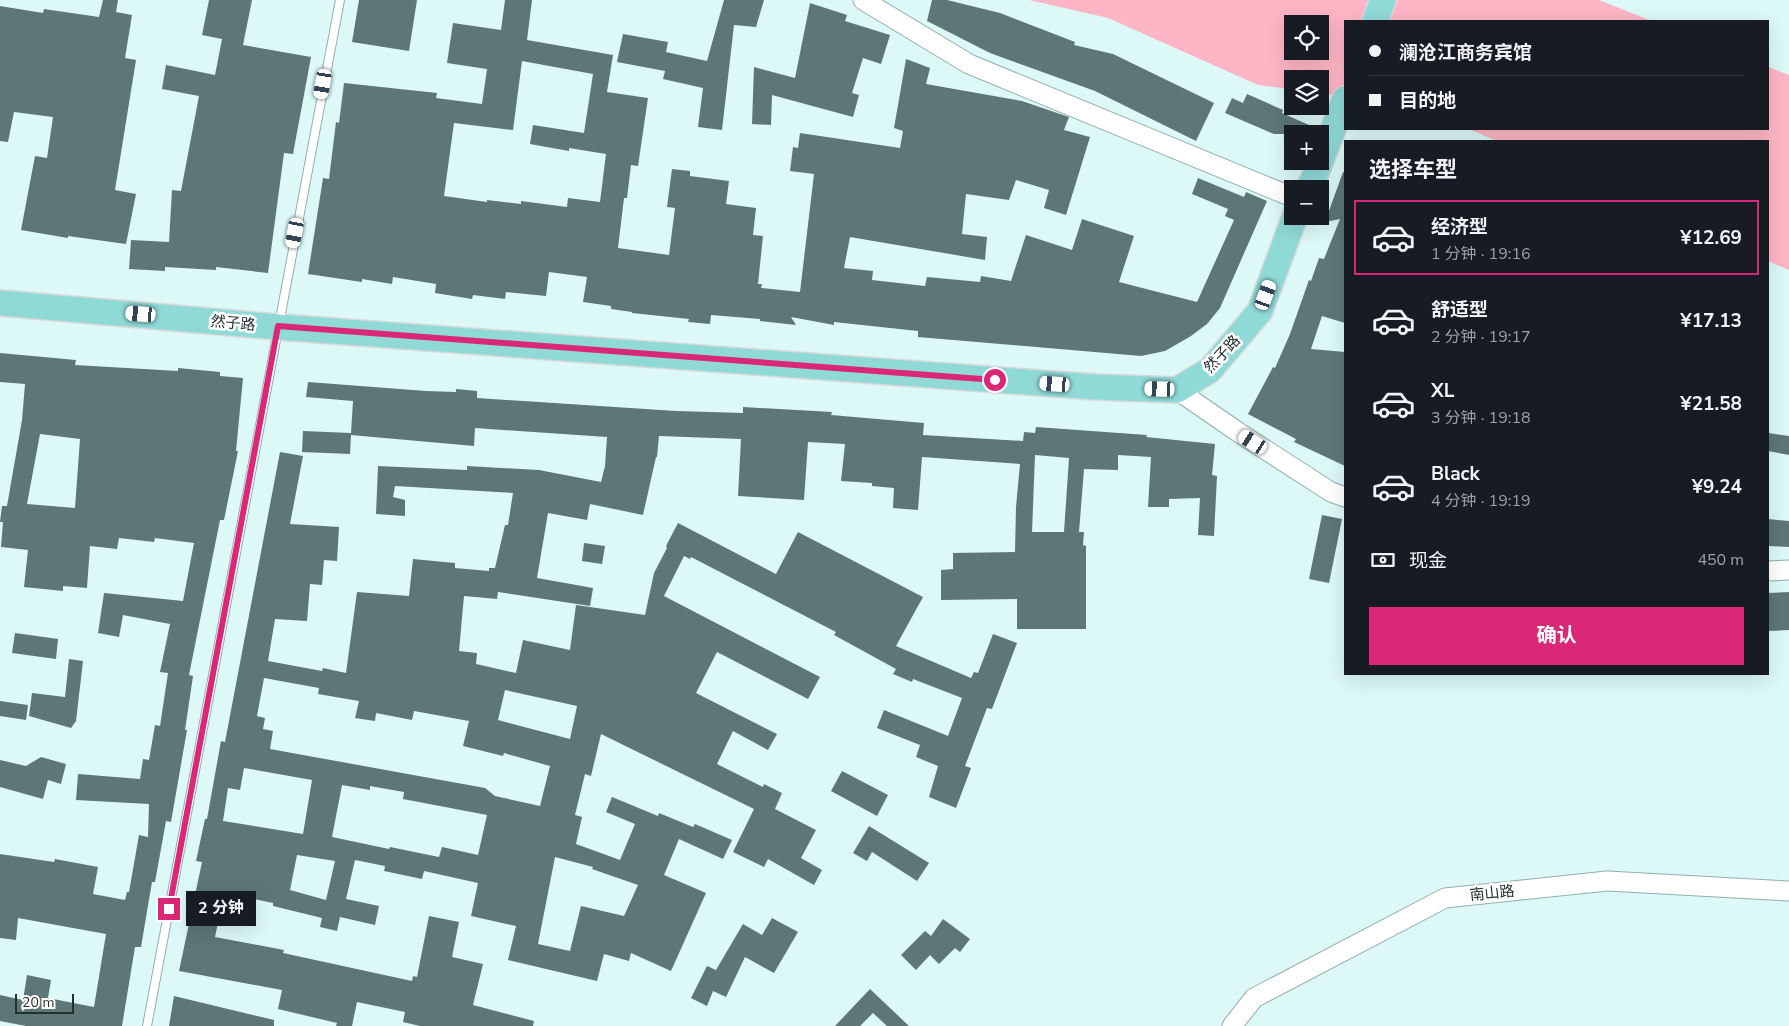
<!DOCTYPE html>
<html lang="zh">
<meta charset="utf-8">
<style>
body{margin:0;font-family:"Nunito Sans","Noto Sans SC",sans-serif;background:#242831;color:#f1f3f6;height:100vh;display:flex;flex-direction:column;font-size:19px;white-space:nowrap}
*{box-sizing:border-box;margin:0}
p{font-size:16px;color:#9ea1a6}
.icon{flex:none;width:28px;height:28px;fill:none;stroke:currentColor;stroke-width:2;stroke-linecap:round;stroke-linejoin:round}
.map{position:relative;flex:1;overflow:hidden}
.side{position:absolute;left:1344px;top:140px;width:425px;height:535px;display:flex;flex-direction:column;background:#171b24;border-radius:0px;box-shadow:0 5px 20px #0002}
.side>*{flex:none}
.hud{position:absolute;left:1344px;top:20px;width:425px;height:110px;border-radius:0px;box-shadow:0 5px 20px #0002;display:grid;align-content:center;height:110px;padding:0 25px;background:#171b24}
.buttons{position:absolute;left:1284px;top:15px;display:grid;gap:10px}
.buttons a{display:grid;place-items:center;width:45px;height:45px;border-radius:0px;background:#171b24;box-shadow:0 5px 20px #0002;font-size:25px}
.scale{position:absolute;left:15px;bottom:12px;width:59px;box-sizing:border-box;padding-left:5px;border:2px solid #242f2e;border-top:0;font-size:14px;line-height:18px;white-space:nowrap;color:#242f2e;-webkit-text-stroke:4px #fff;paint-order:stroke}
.end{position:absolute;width:22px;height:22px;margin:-11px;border:6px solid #db2777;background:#fff;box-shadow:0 0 0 2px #fff}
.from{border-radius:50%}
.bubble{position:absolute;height:35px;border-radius:0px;background:#171b24;box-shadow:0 5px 20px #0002;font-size:16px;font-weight:700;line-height:35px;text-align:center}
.car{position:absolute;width:15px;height:30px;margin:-15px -8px;border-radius:6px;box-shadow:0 0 4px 1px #0007;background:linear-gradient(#fff 24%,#345 0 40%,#fff 0 76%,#345 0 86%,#fff 0)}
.hud b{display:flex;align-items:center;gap:18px;height:48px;font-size:19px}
.hud b+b{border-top:1px solid #363941}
.hud i{width:12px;height:12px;background:#f1f3f6}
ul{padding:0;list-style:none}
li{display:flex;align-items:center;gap:15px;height:75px;margin:0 10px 8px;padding:0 15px;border:2px solid transparent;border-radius:0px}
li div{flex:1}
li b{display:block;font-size:19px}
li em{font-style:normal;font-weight:700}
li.on{border-color:#db2777}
li>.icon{width:45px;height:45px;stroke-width:1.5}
h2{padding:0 25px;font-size:22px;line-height:60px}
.pay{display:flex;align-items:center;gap:12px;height:55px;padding:0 25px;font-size:19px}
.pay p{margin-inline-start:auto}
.button{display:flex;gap:10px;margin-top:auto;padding:10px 25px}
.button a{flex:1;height:58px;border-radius:0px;background:#db2777;color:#fff;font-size:20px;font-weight:700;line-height:58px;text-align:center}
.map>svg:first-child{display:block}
</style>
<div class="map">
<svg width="1789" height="1026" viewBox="0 0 1789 1026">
<rect width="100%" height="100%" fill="#dcf9f7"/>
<path fill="#feb5c5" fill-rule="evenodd" d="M1029,0H1599L1652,21H1345V96L1320,93V79H1292V89L1258,85L1108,18ZM1292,24H1320V51H1292Z
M1768,67L1789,75V270L1768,261V141H1497L1469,129H1768Z"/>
<path fill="#5d7776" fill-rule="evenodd" d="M103,0H118L116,12L132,15L125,58L136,60L115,190L136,194L126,244L68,236V238L21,230L35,156L47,158L53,117L14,112L8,142L0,141V6L43,13L44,9L99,17Z
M209,0H252L243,45L311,57L293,154L284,153L268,273L216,267V270L165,267V271L129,269L131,240L169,242L172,190L181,191L199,96L162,89L166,65L215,75L222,39L202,35Z
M359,0H417L409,51L352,42Z
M505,0H532L527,40L613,55L607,92L648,98L638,166L631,165L627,198H624L618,248L669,255L675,208L667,207L672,169L690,171V176L729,181L726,204L756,208L753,235L763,236L758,284H762L761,288L800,292L814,174L790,171L793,147L798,148L800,133L900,148L903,131L894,128L906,59L930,68L926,84L1022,101L1069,117L1064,130L1090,137L1066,215L1044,208L1049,190L1016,180L1009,200L966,194L962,234L987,237L985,260L850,237L844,268L873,271L872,280L925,286L927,277L980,282L981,276L1011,281L1026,235L1072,250L1082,219L1134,236L1119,282L1197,302L1234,220L1225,216L1228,209L1192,194L1198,178L1244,197L1246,192L1267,201L1220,308L1207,324L1191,336L1165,351L1141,356L918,337V331L834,322V325L791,317L796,325L760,321V319L711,315L710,324L688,322L689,319L632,313V312L611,309V306L583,302L587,277L549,272L546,296L506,292L505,299L473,295L472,299L435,293L436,284L393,277L392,284L362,279V282L308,274L323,178L329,179L336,122L339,123L344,83L437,93L436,98L482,104L487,69L447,63L453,23L501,30ZM522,61L593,74L584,133L533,125L530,144L569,151V148L606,154L600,202L568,198L567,207L521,201V204L487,200V202L444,196L454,123L513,130Z
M724,0H764L756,27L734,25L722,130L698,127L703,88L663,79L665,71L617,62L623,34L668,42L666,52L707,61Z
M932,0H947L1000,13L1075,42L1074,45L1113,54L1214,103L1196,141L1095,91L990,53L927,21Z
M810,3L847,15L845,21L890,35L881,64L863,58L852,93L859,95L853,117L772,95L771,125L752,124L754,67L795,78Z
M1247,94L1283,110L1282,113L1318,129L1316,134H1274L1225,113L1232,98L1243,103Z
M1343,172H1345V323L1322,316L1311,349L1345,352V466L1294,442L1296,439L1248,414L1273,367L1275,368L1290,334L1309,280L1311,281L1319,258L1324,259L1340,219L1325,222Z
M0,353L76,360L75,365L178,371V368L220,372V376L243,378L236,451H238L224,520H220L189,675L193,676L185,730H187L171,822L166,821L155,882H152L141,947H135L122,1026H26L0,1021V995L23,1000L27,975L51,980L48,998L94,1007L106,934L18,918L16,940L0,938V854L54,862L55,859L98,867L93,894L125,900L127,892H129L139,835L148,837L149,804L76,800L78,774L140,779L143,759L149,760L155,725L160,726L168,673L160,672L170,624L123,615L119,637L98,633L104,593L183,601L194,543L155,538L154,542L119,538L117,549L90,546L87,588L63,586V591L24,587L28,550L1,547L3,522H0L2,506H7L22,420L25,384L0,382ZM40,434L80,439L75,508L27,504Z
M308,382L426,391L456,392V389L477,391V398L676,411L743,413V407L832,412L831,415L924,423L923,435L1023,441L1024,432L1035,433L1036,427L1147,435L1146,437L1215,444L1212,475L1217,476L1214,536L1198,535L1200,498L1169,499V507H1148L1151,457L1118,455V470L1084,469L1079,532H1084L1083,545L1086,546V629H1017V599L941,600V570L953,569V553L1015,552L1016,507L1020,464L922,457L918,510L893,508L894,488L872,486V483L841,481L845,444L808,442L804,500L738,496L741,439L659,436L657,457H656L643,515L590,504L587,520L548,513L537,578L593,588L590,606L498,592L497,599L464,596L459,651L477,653L476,664L516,673L523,640L570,650L576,605L645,615L654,573L667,548L666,546L678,523L776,574L798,532L923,597L896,646L971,678L974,672L978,673L993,634L1017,643L992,709L987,708L965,766L971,768L956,808L929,797L938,766L916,757L920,745L877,728L884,710L948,736L962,698L913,679L912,682L893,674L896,669L834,635L836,632L691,557L690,559L684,556L664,596L820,677L808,699L717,652L696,693L777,734L768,750L733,731L717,764L763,787L764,784L782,793L775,809L816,830L801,858L822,870L814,885L768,859L764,867L733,852L754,809L601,734L591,776L585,774L575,815L582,817L576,844L620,860L635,824L606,812L612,797L658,816L659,813L693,827L695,824L732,840L723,859L679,839L664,875L706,893L671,971L631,953L629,961L604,954L597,981L508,960L516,926L471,916L478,883L424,871L422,879L384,871L385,866L355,860L346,899L379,906L375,925L340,917L337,931L320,927L322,918L273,906V903L224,893L215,937L284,950L283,953L412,981L413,976L417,977L429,916L459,922L452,957L483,964L473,1005L534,1021L533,1026H420L403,1022L405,1012L357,1002L352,1026H336L337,1023L278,1009L282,990L179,971L202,862L196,861L205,819H207L221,741L225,742L280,452L303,456L290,524L339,527L337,561L324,560L322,585L310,584L307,621L275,619L268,661L322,671L323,668L346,673L357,592L409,596L413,559L455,563V568L489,571V568H495L505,525H508L513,493L395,486L393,497L405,500V516L376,514L378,466L467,470V466L539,470L601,482L605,466L607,437L475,428L474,446L351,435L350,454L302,452L303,431L351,433L353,401L306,397ZM1035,455L1069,458L1064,532H1032ZM264,678L319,688L318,694L359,701L355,718L375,721L376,713L412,720L414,711L469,721L463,746L503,756L504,753L550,766L540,806L495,796L485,788L270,749L273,731L263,729L265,718L257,716ZM505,690L577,706L570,739L498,720ZM244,768L312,780L303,834L223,821L228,788L240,790ZM342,785L370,790V786L404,792L403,799L487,815L478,855L442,847L439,857L390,847L389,849L332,837ZM297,855L335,861L326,900L290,890ZM555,857L593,867L592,869L638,885L624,916L581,906L570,951L538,944Z
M1768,433L1789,436V455L1768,451Z
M1322,515L1342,519L1329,583L1309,579Z
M1768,519L1789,521V547L1768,546Z
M584,543L605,546L602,564L582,561Z
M1789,592V630L1768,631V593Z
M15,633L58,639L56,659L12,653Z
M69,659L83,661L76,721L71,728L29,716L32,693L65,697Z
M0,701L28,705L26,720L0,716Z
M41,757L66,764L61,784L48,780L43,799L0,787V760L26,766Z
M842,771L888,795L877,816L831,791Z
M869,826L929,863L917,881L872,852L867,861L853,853Z
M772,918L798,932L774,973L745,957L726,997L713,991L707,1006L691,998L707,966L716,970L743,924L762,935Z
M943,919L970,939L960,952L955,948L939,964L930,955L916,970L901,955L925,931L931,936Z
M870,989L909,1026H887L873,1013L860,1026H835Z
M174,996L274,1020V1026H169Z"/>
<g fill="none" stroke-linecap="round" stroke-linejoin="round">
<g stroke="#93aead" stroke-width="10">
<path id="service" d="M147,1026L340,0"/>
</g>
<g stroke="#93aead" stroke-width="21">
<path id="tertiary" d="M863,0L969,64L1292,197
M1177,390L1238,432L1331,492L1345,497
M1768,571L1789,570
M1232,1026L1254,998L1445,898L1607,881L1789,891"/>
</g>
<g stroke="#d8dad9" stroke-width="28">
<path id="primary" d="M1375,21L1383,0
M1308,189L1315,176L1345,99
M0,303L278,327L1095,387L1177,390L1210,370L1260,311L1295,216"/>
</g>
<use href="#service" stroke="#fff" stroke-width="8"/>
<use href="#tertiary" stroke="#fff" stroke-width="19"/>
<use href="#primary" stroke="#8fd9d7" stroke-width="25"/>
</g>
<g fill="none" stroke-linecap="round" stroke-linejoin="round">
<path stroke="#db2777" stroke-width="6" d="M169,909L278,326L995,380"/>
</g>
<g text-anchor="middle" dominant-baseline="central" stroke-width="5" stroke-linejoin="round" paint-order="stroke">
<g font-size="15" fill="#242f2e" stroke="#fff">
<text transform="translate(233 323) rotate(5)">然子路</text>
<text transform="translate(1222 354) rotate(-47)">然子路</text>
<text transform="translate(1492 893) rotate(-6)">南山路</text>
</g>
</g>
</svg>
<div class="buttons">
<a><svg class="icon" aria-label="locate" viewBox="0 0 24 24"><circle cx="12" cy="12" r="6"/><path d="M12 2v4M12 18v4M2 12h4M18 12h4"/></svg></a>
<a><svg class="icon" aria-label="layers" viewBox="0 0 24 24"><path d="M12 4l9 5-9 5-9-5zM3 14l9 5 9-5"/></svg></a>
<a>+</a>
<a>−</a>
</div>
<div class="scale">20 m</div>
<i class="end from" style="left:995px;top:380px"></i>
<i class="end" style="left:169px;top:909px"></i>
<div class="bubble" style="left:186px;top:891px;width:70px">2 分钟</div>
<i class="car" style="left:323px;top:84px;rotate:190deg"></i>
<i class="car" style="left:295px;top:233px;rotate:191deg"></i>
<i class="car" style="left:1266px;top:295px;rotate:20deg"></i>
<i class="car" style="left:141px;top:314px;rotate:275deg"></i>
<i class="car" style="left:1055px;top:384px;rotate:274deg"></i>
<i class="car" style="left:1160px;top:389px;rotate:272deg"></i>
<i class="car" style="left:1253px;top:442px;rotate:303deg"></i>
<div class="hud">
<b><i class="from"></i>澜沧江商务宾馆</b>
<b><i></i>目的地</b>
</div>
<section class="side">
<h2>选择车型</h2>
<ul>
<li class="on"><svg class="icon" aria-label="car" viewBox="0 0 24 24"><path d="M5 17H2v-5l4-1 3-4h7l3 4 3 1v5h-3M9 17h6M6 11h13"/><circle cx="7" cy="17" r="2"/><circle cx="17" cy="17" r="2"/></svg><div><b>经济型</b><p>1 分钟 · 19:16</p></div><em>¥12.69</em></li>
<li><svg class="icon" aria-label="car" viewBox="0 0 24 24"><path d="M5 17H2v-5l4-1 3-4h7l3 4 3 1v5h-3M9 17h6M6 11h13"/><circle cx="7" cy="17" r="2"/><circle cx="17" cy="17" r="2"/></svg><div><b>舒适型</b><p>2 分钟 · 19:17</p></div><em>¥17.13</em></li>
<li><svg class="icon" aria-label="car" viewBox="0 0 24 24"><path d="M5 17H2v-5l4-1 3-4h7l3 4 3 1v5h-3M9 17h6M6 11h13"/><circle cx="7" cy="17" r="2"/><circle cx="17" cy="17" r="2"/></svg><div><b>XL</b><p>3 分钟 · 19:18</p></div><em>¥21.58</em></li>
<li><svg class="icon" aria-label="car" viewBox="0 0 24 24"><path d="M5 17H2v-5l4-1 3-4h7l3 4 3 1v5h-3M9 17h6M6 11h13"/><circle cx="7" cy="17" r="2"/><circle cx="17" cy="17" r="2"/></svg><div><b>Black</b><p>4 分钟 · 19:19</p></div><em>¥9.24</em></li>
</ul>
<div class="pay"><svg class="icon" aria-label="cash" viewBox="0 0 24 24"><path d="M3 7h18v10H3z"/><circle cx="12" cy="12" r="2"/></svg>现金<p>450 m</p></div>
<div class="button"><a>确认</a></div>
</section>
</div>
